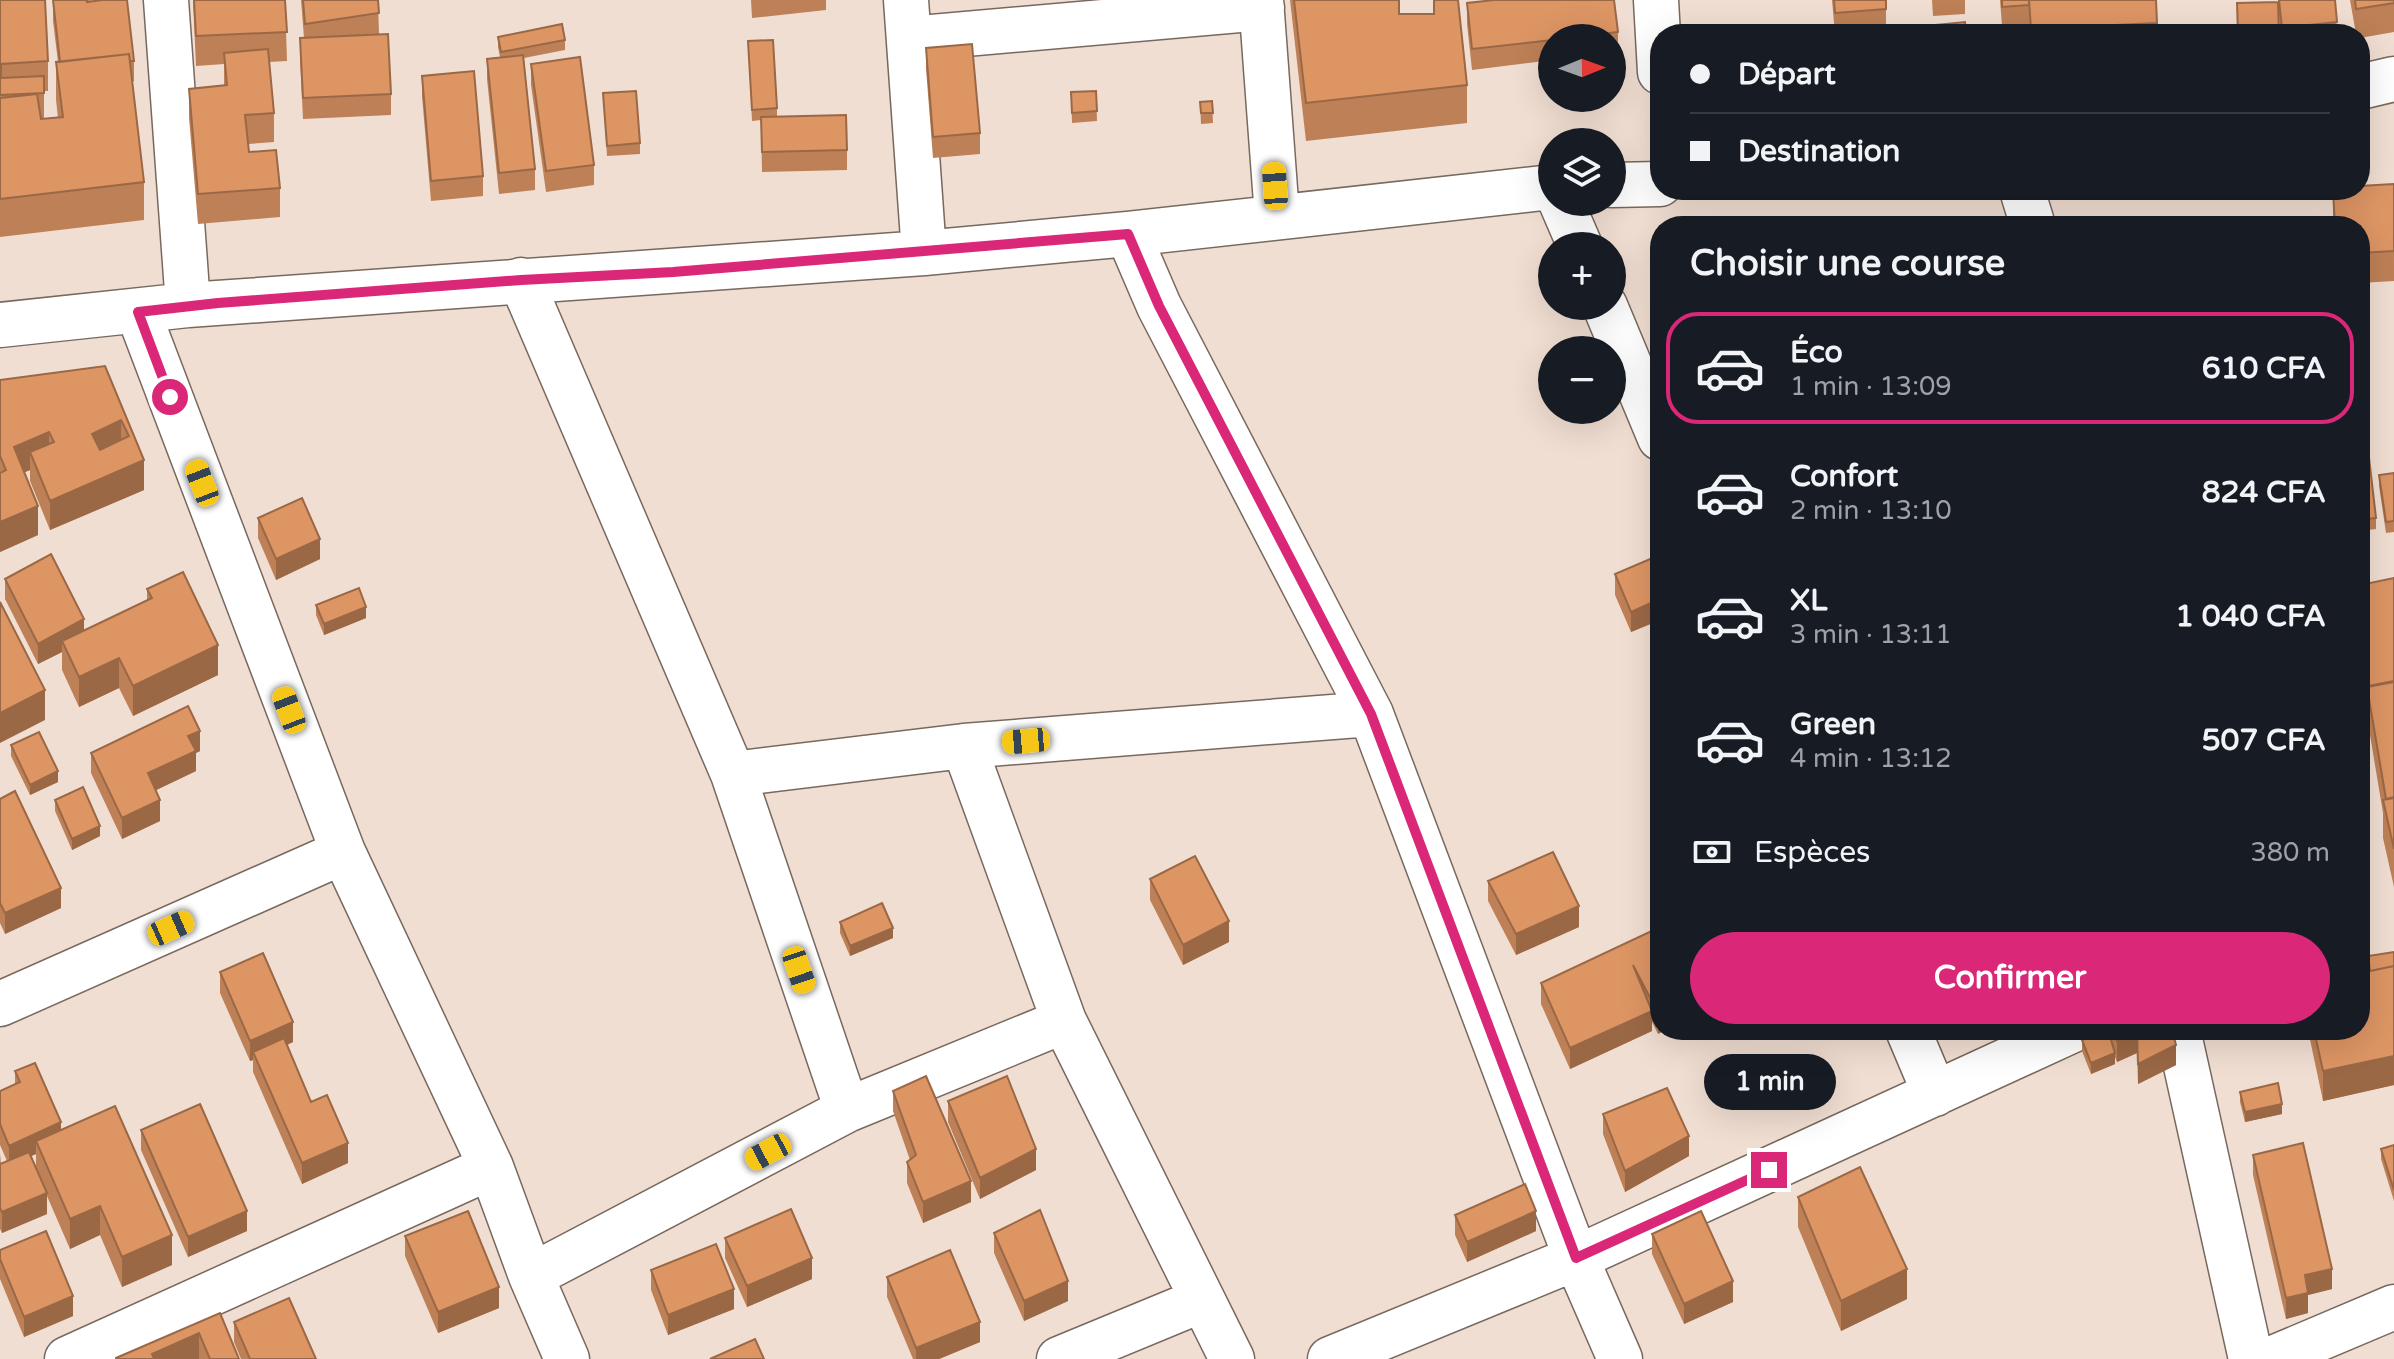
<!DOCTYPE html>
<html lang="fr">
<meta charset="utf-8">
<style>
body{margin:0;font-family:"Varela Round",sans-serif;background:#20242c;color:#f1f3f6;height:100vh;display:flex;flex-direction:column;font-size:30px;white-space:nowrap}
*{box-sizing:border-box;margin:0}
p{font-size:26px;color:#9ea1a6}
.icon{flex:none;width:44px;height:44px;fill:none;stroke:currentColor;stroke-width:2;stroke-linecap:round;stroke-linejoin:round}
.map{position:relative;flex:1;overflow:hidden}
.panel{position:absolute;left:1650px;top:216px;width:720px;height:824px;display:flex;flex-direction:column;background:#171b24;border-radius:32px;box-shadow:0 8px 32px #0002}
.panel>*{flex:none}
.hud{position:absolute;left:1650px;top:24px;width:720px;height:176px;border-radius:32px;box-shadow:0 8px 32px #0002;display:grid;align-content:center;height:176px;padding:0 40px;background:#171b24}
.needle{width:52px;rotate:89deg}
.buttons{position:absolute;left:1538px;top:24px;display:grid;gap:16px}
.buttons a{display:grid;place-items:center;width:88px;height:88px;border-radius:50%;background:#171b24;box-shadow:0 8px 32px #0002;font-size:40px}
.end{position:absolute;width:36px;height:36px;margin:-18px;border:10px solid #db2777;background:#fff;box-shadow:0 0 0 4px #fff}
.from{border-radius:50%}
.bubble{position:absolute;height:56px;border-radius:28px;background:#171b24;box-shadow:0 8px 32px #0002;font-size:26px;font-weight:800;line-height:56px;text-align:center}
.car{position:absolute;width:24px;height:48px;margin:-24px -12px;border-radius:10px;box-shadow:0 0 6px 2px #0007;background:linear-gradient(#f5c518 24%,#345 0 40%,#f5c518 0 76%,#345 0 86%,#f5c518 0)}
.hud b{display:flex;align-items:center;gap:28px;height:76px;font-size:30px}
.hud b+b{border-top:2px solid #363941}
.hud i{width:20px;height:20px;background:#f1f3f6}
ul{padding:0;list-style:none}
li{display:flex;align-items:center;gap:24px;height:112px;margin:0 16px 12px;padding:0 24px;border:4px solid transparent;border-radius:32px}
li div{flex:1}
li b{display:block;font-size:30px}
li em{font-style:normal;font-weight:800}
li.selected{border-color:#db2777}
li>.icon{width:72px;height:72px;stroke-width:1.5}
h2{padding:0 40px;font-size:36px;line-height:96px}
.pay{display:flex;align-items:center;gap:20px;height:88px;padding:0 40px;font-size:30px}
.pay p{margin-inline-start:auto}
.primary-button{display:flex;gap:16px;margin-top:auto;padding:16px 40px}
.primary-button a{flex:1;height:92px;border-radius:48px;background:#db2777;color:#fff;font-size:32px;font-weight:800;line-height:92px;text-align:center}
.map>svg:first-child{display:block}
</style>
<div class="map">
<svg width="2394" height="1359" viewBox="0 0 2394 1359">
<rect width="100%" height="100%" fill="#f1ded2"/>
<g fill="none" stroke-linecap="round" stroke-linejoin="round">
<g stroke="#78685d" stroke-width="47">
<path id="minor" d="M166,0L188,305
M906,0L924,253
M1261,0L1277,216
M1656,0L1660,72
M909,39L1262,8
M2360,87L2394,79
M1612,185L1660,184
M2022,190L2033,226
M1561,202L1580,246
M1128,234L1159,306L1371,714L1576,1258L1620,1359
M521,280L733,774L847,1110
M1605,306L1660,438
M138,312L343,852L491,1167L531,1276L567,1359
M0,325L188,305L924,253L1128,234L1552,187
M964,746L1064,1021L1232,1359
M733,774L964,746L1371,714
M0,1004L343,852
M1908,1030L1935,1094
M2178,1030L2251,1359
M531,1276L847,1110L1064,1021
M67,1359L491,1167
M1059,1359L1202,1300
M1330,1359L1576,1258L2073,1030
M2271,1359L2394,1307"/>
</g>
<use href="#minor" stroke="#fff" stroke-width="44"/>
</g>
<path fill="#be8056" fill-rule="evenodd" d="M0,0L48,61V91H44V119L58,118L56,100V62H58L53,21V0H96L87,1L134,61V81L132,82L144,182V220L0,237Z
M193,0H285L287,61L269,62L274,113V142L248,144L249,152L280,188V217L198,224L189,118V89L224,85V64L196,66Z
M301,0H378L379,34L391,94V115L303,119L300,58V38H304Z
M751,0H826V10L752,18Z
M1290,0H1399V14L1467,85V123L1306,141Z
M1832,0H1886V29L1835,34Z
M1932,0H1965V14L1933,16Z
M2000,0H2156L2157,34H2029V25L2002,26Z
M2278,0H2335L2337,34H2280Z
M2350,0H2394V32L2360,38V34H2356Z
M1467,3L1618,32V53L1612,54V38H1552V60L1472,70L1467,24Z
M498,37L565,40V50L524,58L535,169V190L499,194L487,79V59L500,57L498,47Z
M748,41L777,108V117L847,150V170L762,172L761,120L752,121Z
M926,48L980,133V154L933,158L926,69Z
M531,64L594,165V185L546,192L531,85Z
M422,76L483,176V196L431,201L422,96Z
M1096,91L1097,121L1072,123L1071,92Z
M603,93L640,143V154L607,156Z
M1212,101L1213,123L1201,124L1200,102Z
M2394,184V281L2360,283V226H2333V190Z
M105,366L144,460V490L50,530L30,481V470L24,472L38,535L0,552V380Z
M2360,450L2376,518V529L2360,531Z
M2394,473V532L2386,533L2379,486V475Z
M258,518L320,559L276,580L258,538Z
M1660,548V620L1631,632L1615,595V574L1652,558V551Z
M2394,578V887L2383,838V813L2367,717V707L2363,708L2360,692V585Z
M5,579L84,630L147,600V589L218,675L133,716L119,688L79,707L62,670V652L38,664L5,599Z
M316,605L366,618L324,635L316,615Z
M11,745L58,782L30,795L11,756Z
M200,751L196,753V771L156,790L160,821L122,839L91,773V753Z
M0,799L61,908L5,934L0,923Z
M55,800L100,836L72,850L55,811Z
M1150,879L1229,942L1183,965L1150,900Z
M1488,881L1579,927L1516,955L1488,901Z
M840,922L893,938L850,956L840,933Z
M1660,927L1658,1034L1652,1022V1031L1570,1069L1541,1004V983Z
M2394,952V1085L2323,1101L2308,1030H2360V973L2369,971L2368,956Z
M220,972L293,1042L287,1045L311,1102L348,1163L302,1184L253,1072V1060L250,1061L220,993Z
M2110,1030H2172L2176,1065L2138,1084L2137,1053L2117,1062L2115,1057V1064L2091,1074L2082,1051V1040L2110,1037Z
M15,1071L61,1130L172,1265L122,1287L100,1235L70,1249L47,1196V1214L2,1233L0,1229V1153L1,1164L7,1161L0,1145V1091L15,1084ZM36,1154V1168L31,1156Z
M893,1091L971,1202L923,1223L907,1183V1162L910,1160L893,1111Z
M2240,1092L2282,1114L2245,1122L2240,1102Z
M948,1101L1036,1170L980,1199L948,1122Z
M1603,1114L1689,1156L1625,1192L1603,1134Z
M141,1130L247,1231L188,1257L141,1150Z
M2394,1145V1201L2381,1159V1149Z
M2253,1155L2332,1289L2308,1295V1313L2286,1319L2253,1175Z
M1798,1197L1907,1299L1841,1331L1798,1227Z
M1455,1215L1536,1231L1467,1262L1455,1235Z
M994,1233L1068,1301L1024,1321L994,1253Z
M1652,1234L1733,1302L1684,1324L1652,1254Z
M405,1236L499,1308L438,1333L405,1256Z
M725,1238L812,1279L747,1307L725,1258Z
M0,1250L73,1316L24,1337L0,1279Z
M651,1270L734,1309L668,1335L651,1290Z
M887,1277L980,1342L939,1359H913L887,1297Z
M220,1313L239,1359H116Z
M234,1322L316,1359H241L234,1342Z"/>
<path fill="#9b6846" d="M121,420V450L92,464V434Z
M2365,426V447L2360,448V427Z
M49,432V461L30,452V470L14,477V447Z
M144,460V490L50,530V501Z
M38,506V535L0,552V522Z
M320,539V559L276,580V559Z
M1660,599V620L1631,632V612Z
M366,607V618L324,635V624Z
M84,619V640L62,641V652L38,664V644Z
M218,645V675L133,716V686Z
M119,658V688L79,707V677Z
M45,690V720L0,743V713Z
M200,731V751L196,753V771L148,794V773L188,736Z
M58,771V782L30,795V785Z
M160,800V821L122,839V818Z
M100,826V836L72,850V839Z
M61,888V908L5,934V913Z
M1579,906V927L1516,955V934Z
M1229,921V942L1183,965V945Z
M893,928V938L850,956V946Z
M1652,1011V1031L1570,1069V1048Z
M1658,1013H1660V1030H1666L1658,1034Z
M293,1022V1042L256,1059L253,1052V1060L250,1061V1041Z
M1960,1030H1972L1960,1035Z
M2137,1033V1053L2117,1062V1041Z
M2176,1045V1065L2138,1084V1064Z
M2115,1053V1064L2091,1074V1063Z
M2394,1056V1085L2323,1101V1071Z
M2282,1104V1114L2245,1122V1112Z
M61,1122V1143L36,1141V1154L9,1166V1146Z
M1689,1136V1156L1625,1192V1171Z
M348,1143V1163L302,1184V1163Z
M1036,1149V1170L980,1199V1178Z
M971,1181V1202L923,1223V1202Z
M47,1193V1214L2,1233V1212Z
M100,1206V1235L70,1249V1219Z
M247,1211V1231L188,1257V1237Z
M1536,1211V1231L1467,1262V1242Z
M172,1235V1265L122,1287V1257Z
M812,1258V1279L747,1307V1286Z
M1907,1269V1299L1841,1331V1301Z
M2332,1269V1289L2308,1295V1313L2286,1319V1298L2305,1275Z
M1068,1281V1301L1024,1321V1301Z
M1733,1281V1302L1684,1324V1304Z
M499,1287V1308L438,1333V1312Z
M734,1289V1309L668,1335V1315Z
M73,1296V1316L24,1337V1317Z
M980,1322V1342L939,1359H916V1348Z
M199,1333V1359H152V1354Z"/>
<path fill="#dd9564" stroke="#9b6846" stroke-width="2" fill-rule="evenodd" d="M0,0H45L48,61L1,64V78L44,76V93L0,95Z
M53,0H87V2L102,0H127L134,61H130L129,54L60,62Z
M194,0H285L287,32L196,36Z
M303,0H378L379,13L305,24Z
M1294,0H1399V14H1434V0H1458L1467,85L1306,103Z
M1494,0H1614L1618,32L1568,38H1552V40L1472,49L1467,3Z
M1834,0H1886V9L1835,13Z
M2002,0H2029V5L2002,7Z
M2029,0H2156L2157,23L2031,29Z
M2279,0H2335L2337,22L2282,28Z
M2355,0H2394V3L2356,9Z
M2278,2L2279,34H2238L2237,3Z
M1965,22L1966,34H1843Z
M562,24L565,40L501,52L498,37Z
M2009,25L2010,34H1980V28Z
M1808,32L1809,34H1774Z
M388,34L391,94L303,98L300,38Z
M773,40L777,108L752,110L748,41Z
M972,44L980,133L933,137L926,48Z
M268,49L274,113L245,115L249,152L276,150L280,188L198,194L189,89L227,85L224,53Z
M129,54L144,182L0,199V98L37,94L41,119L63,117L56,62Z
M523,55L535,169L499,173L487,59Z
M580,57L594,165L546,171L531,64Z
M474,71L483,176L431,181L422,76Z
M636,91L640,143L607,146L603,93Z
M1096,91L1097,111L1072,113L1071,92Z
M1212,101L1213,113H1201L1200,102Z
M846,115L847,150L762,152L761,117Z
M2394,184V251L2360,253V226H2335L2333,190H2360V186Z
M105,366L144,460L50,501L30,452L54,442L49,432L14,447L38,506L0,522V473L6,470L0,456V380ZM121,420L129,436L100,450L92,434Z
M2360,407L2365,426L2360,427Z
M2368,449L2376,518L2360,520V450Z
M2394,473V521L2386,522L2379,475Z
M302,498L320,539L276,559L258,518Z
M1660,548V599L1631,612L1615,574L1655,557L1652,551Z
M51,554L84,619L38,644L5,579Z
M183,572L218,645L133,686L119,658L79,677L62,641L152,598L147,589Z
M2394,578V681L2363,687L2360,672V585Z
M359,588L366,607L324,624L316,605Z
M0,602L45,690L0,713Z
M2394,682V797L2386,799L2367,687Z
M188,706L200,731L188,736L196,751L148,773L160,800L122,818L91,753Z
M39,732L58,771L30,785L11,745Z
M83,787L100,826L72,839L55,800Z
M15,791L61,888L5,913L0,903V799Z
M2394,798V849L2383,800Z
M1553,852L1579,906L1516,934L1488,881Z
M1195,856L1229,921L1183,945L1150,879Z
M882,903L893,928L850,946L840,922Z
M1660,927V1013H1658L1633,965L1652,1011L1570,1048L1541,983Z
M2394,952V966L2370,971L2368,956Z
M263,953L293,1022L250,1041L220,972Z
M2394,966V1056L2323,1071L2314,1030H2360V973Z
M2105,1030H2108L2115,1053L2091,1063L2082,1040Z
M2113,1030H2172L2176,1045L2138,1064L2137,1033L2117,1041Z
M284,1038L311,1102L327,1095L348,1143L302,1163L253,1052Z
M35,1063L61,1122L9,1146L0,1124V1091L20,1082L15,1071Z
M926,1076L971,1181L923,1202L907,1162L916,1155L893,1091Z
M1007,1076L1036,1149L980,1178L948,1101Z
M2278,1083L2282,1104L2245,1112L2240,1092Z
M1667,1088L1689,1136L1625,1171L1603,1114Z
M200,1104L247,1211L188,1237L141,1130Z
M115,1106L172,1235L122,1257L100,1206L70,1219L36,1141Z
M2303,1143L2332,1269L2305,1275L2308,1293L2286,1298L2253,1155Z
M2394,1145V1190L2381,1149Z
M29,1152L47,1193L2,1212L0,1208V1164Z
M1860,1167L1907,1269L1841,1301L1798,1197Z
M1525,1184L1536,1211L1467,1242L1455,1215Z
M791,1209L812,1258L747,1286L725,1238Z
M1040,1210L1068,1281L1024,1301L994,1233Z
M468,1211L499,1287L438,1312L405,1236Z
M1701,1211L1733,1281L1684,1304L1652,1234Z
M46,1231L73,1296L24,1317L0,1259V1250Z
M716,1244L734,1289L668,1315L651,1270Z
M950,1250L980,1322L916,1348L887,1277Z
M289,1298L316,1359H250L234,1322Z
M220,1313L239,1359H210L199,1333L152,1354L154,1359H116V1358Z
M755,1339L764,1359H710Z"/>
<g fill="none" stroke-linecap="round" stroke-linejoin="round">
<path stroke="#db2777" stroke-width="10" d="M170,397L138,312L218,303L521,280L673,272L1128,234L1159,306L1371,714L1576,1258L1769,1170"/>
</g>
</svg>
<div class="buttons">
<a><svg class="needle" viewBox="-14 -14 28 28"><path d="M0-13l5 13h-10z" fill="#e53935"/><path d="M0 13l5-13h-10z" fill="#9ea1a6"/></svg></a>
<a><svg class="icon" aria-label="layers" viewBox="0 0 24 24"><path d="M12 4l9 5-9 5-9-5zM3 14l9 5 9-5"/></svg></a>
<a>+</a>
<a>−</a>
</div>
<i class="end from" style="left:170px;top:397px"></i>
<i class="end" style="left:1769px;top:1170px"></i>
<div class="bubble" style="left:1704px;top:1054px;width:132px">1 min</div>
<i class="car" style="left:1275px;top:186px;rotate:356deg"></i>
<i class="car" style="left:202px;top:483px;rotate:339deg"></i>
<i class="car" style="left:289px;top:710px;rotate:339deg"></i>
<i class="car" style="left:1026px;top:741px;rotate:265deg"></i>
<i class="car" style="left:171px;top:928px;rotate:66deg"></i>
<i class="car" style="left:799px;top:970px;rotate:161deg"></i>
<i class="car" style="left:768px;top:1152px;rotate:242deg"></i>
<div class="hud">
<b><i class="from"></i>Départ</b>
<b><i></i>Destination</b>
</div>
<section class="panel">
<h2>Choisir une course</h2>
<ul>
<li class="selected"><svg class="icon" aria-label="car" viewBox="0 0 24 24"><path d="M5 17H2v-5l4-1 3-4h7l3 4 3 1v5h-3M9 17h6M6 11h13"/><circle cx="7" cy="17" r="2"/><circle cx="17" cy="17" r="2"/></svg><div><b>Éco</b><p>1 min · 13:09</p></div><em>610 CFA</em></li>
<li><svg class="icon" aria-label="car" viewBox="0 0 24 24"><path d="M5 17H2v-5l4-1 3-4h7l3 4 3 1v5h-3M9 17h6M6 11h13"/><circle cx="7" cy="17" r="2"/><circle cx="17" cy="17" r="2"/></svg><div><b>Confort</b><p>2 min · 13:10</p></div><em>824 CFA</em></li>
<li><svg class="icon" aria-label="car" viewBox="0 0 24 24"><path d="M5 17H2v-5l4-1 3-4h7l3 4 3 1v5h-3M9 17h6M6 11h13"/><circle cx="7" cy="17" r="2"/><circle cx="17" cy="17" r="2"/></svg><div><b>XL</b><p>3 min · 13:11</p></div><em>1 040 CFA</em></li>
<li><svg class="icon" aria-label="car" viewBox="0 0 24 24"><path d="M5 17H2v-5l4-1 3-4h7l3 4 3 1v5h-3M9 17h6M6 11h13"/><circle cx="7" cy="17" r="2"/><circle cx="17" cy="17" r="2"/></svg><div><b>Green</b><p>4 min · 13:12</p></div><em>507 CFA</em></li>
</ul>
<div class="pay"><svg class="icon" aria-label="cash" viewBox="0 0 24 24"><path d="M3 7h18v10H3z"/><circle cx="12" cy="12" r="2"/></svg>Espèces<p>380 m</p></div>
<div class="primary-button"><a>Confirmer</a></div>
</section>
</div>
